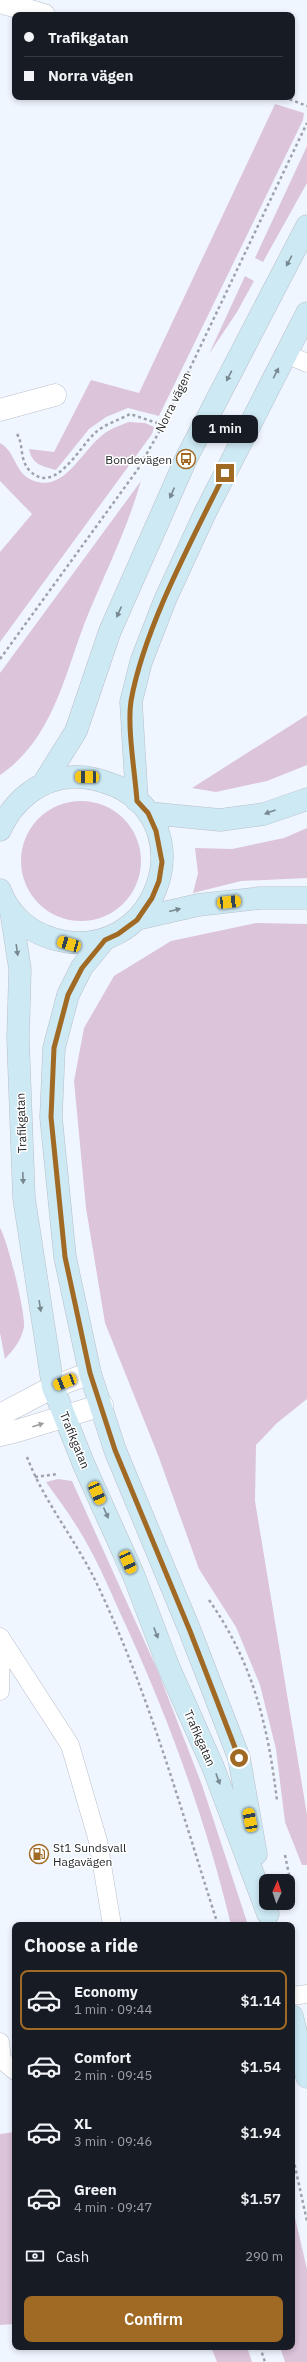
<!DOCTYPE html>
<meta charset="utf-8">
<style>
body{margin:0;font-family:"IBM Plex Sans",sans-serif;background:#20242c;color:#f1f3f6;height:100vh;display:flex;flex-direction:column;font-size:15px;white-space:nowrap}
*{box-sizing:border-box;margin:0}
p{font-size:13px;color:#9ea1a6}
.icon{flex:none;width:22px;height:22px;fill:none;stroke:currentColor;stroke-width:2;stroke-linecap:round;stroke-linejoin:round}
.map{position:relative;flex:1;overflow:hidden}
.drawer{position:absolute;left:12px;top:1922px;width:283px;height:428px;display:flex;flex-direction:column;background:#171b24;border-radius:8px;box-shadow:0 2px 6px #0003}
.drawer>*{flex:none}
.banner{position:absolute;left:12px;top:12px;width:283px;height:88px;border-radius:8px;box-shadow:0 2px 6px #0003;display:grid;align-content:center;height:88px;padding:0 12px;background:#171b24}
.needle{width:26px;rotate:3deg}
.buttons{position:absolute;left:259px;top:1874px;display:grid;gap:8px}
.buttons a{display:grid;place-items:center;width:36px;height:36px;border-radius:8px;background:#171b24;box-shadow:0 2px 6px #0003;font-size:20px}
.end{position:absolute;width:18px;height:18px;margin:-9px;border:5px solid #a06a25;background:#fff;box-shadow:0 0 0 2px #fff}
.from{border-radius:50%}
.bubble{position:absolute;height:28px;border-radius:8px;background:#171b24;box-shadow:0 2px 6px #0003;font-size:13px;font-weight:600;line-height:28px;text-align:center}
.car{position:absolute;width:12px;height:24px;margin:-12px -6px;border-radius:5px;box-shadow:0 0 3px 1px #0007;background:linear-gradient(#f5c518 24%,#345 0 40%,#f5c518 0 76%,#345 0 86%,#f5c518 0)}
.banner b{display:flex;align-items:center;gap:14px;height:38px;font-size:15px}
.banner b+b{border-top:1px solid #363941}
.banner i{width:10px;height:10px;background:#f1f3f6}
ul{padding:0;list-style:none}
li{display:flex;align-items:center;gap:12px;height:60px;margin:0 8px 6px;padding:0 4px;border:2px solid transparent;border-radius:8px}
li div{flex:1}
li b{display:block;font-size:15px}
li em{font-style:normal;font-weight:600}
li.selected{border-color:#a06a25}
li>.icon{width:36px;height:36px;stroke-width:1.5}
h2{padding:0 12px;font-size:18px;line-height:48px}
.pay{display:flex;align-items:center;gap:10px;height:44px;padding:0 12px;font-size:15px}
.pay p{margin-inline-start:auto}
.button{display:flex;gap:8px;margin-top:auto;padding:8px 12px}
.button a{flex:1;height:46px;border-radius:8px;background:#a06a25;color:#fff;font-size:16px;font-weight:600;line-height:46px;text-align:center}
.map>svg:first-child{display:block}
</style>
<div class="map">
<svg width="307" height="2362" viewBox="0 0 307 2362">
<rect width="100%" height="100%" fill="#f0f6ff"/>
<path fill="#dcc4db" d="M275,104L304,113L303,120L159,416L128,408L106,417L89,429L56,470C41,466 32,464 29,449L54,452L91,380L139,393Z
M307,146V183L263,262L255,258Z
M245,276L254,281L237,312L209,354Z
M129,422L145,423L154,427L152,434L0,642V552L32,514L0,481V443C14,450 15,470 28,478C61,497 79,455 100,437C109,429 118,426 129,422Z
M141,481C127,530 104,575 85,622C64,677 52,740 0,775V673Z
M307,715V765L267,781L216,792L192,788Z
M21 861a60 60 0 1 1 120 0a60 60 0 1 1-120 0Z
M307,828V878L241,881L193,893L198,873L195,848L232,849L284,838Z
M256,923L307,924V1399L277,1423L256,1445L255,1501L307,1815V1865H302L285,1822L276,1749L260,1685L236,1627L199,1569L158,1455L105,1323L86,1208L74,1081L84,1028L114,976L171,941Z
M0,1228C7,1238 26,1314 24,1327C21,1341 14,1349 5,1359L0,1333Z
M58,1479L72,1481L157,1669L202,1785L248,1925H231C207,1824 171,1725 128,1630C113,1598 100,1565 82,1535C71,1516 58,1499 46,1482Z
M15,2132V2324L0,2325V2134Z
M292,2205L307,2269V2362H285L280,2347H292Z
M211,2347H247L252,2362H217Z"/>
<g fill="none" stroke-linecap="round" stroke-linejoin="round">
<g stroke="#b9bfca" stroke-width="19">
<path id="service" d="M286,354L307,363
M0,1637L70,1745L98,1841L112,1925
M0,1691L1,1638
M292,1996L307,1994
M0,2042L2,2060L15,2071"/>
</g>
<g stroke="#b9bfca" stroke-width="23">
<path id="minor" d="M0,2L44,15
M0,410L55,395"/>
</g>
<g stroke="#b9bfca" stroke-width="23">
<path id="tertiary" d="M0,1415L53,1387L90,1373
M0,1435L17,1431L102,1405"/>
</g>
<g stroke="#b9bfca" stroke-width="23">
<path id="secondary" d="M43,784L76,731L110,631L186,459L307,226
M137,801L131,702L141,662L165,600L205,513L307,313
M148,813L220,820L264,814L307,799
M0,830C13,801 39,779 72,777C88,776 101,780 116,786C205,828 154,967 54,939C29,932 9,915 0,890
M11,911L20,969L18,1039L24,1198L53,1387L84,1465L134,1576L169,1668L213,1767L268,1914
M137,919L198,905L260,898H307
M105,939L82,967L68,995L54,1048L51,1117L65,1257L90,1373L115,1450L190,1631L239,1758L256,1854
M292,2016L307,2077"/>
</g>
<path stroke="#9ea3aa" stroke-width="2.5" stroke-dasharray="3 3" stroke-linecap="butt" d="M284,97L307,106
M17,434C24,445 19,460 30,471C55,496 80,446 95,433C103,425 119,420 130,414L163,425
M0,659L138,469L163,425L307,123
M27,1457C44,1502 76,1540 97,1584C149,1693 181,1810 218,1925
M35,1477L58,1474
M209,1600C253,1663 268,1725 277,1801
M285,1855L294,1899
M292,2153L307,2221
M260,2347L265,2362"/>
<use href="#service" stroke="#fff" stroke-width="18"/>
<use href="#minor" stroke="#fff" stroke-width="22"/>
<use href="#tertiary" stroke="#fff" stroke-width="22"/>
<use href="#secondary" stroke="#cde9f4" stroke-width="22"/>
</g>
<defs><path id="oneway-solid" d="M-6-.8H1V-3.2L6.5 0L1 3.2V.8H-6Z"/></defs>
<g fill="#788890">
<use href="#oneway-solid" transform="translate(289 261) rotate(118)"/>
<use href="#oneway-solid" transform="translate(276 373) rotate(-63)"/>
<use href="#oneway-solid" transform="translate(229 376) rotate(117)"/>
<use href="#oneway-solid" transform="translate(172 493) rotate(114)"/>
<use href="#oneway-solid" transform="translate(119 612) rotate(114)"/>
<use href="#oneway-solid" transform="translate(270 812) rotate(160)"/>
<use href="#oneway-solid" transform="translate(175 910) rotate(-14)"/>
<use href="#oneway-solid" transform="translate(17 950) rotate(82)"/>
<use href="#oneway-solid" transform="translate(23 1178) rotate(88)"/>
<use href="#oneway-solid" transform="translate(40 1306) rotate(81)"/>
<use href="#oneway-solid" transform="translate(106 1513) rotate(66)"/>
<use href="#oneway-solid" transform="translate(156 1633) rotate(69)"/>
<use href="#oneway-solid" transform="translate(218 1779) rotate(70)"/>
</g>
<use fill="#9c9ea0" href="#oneway-solid" transform="translate(38 1425) rotate(-18)"/>
<g fill="none" stroke-linecap="round" stroke-linejoin="round">
<path stroke="#a06a25" stroke-width="5" d="M225,473C192,540 144,628 131,701C127,727 135,773 137,801L148,813L156,831L162,862L159,881L152,898L137,920L118,934L105,940L82,968L68,995L54,1048L51,1117L65,1257L90,1373L115,1450L190,1631L239,1758"/>
</g>
<defs>
<g id="bus-ring" transform="scale(1)"><circle r="9.5" fill="#fff" stroke="#a06a25" stroke-width="1.5"/><path d="M-5-6H5V4H4V6H2V4H-2V6H-4V4H-5ZM-3.5-4V0h7V-4ZM-3.5 1.2v1.5H-2V1.2ZM2 1.2v1.5H3.5V1.2Z" fill="#a06a25"/></g>
<g id="fuel-ring" transform="scale(1)"><circle r="9.5" fill="#fff" stroke="#a06a25" stroke-width="1.5"/><path d="M-5.5-6h7V0h2V4h1.3V-2.5L3-4.5l.8-.8L6-3V5H2.5V1h-1V6h-7ZM-4.2-4.7v3.2H.2V-4.7Z" fill="#a06a25"/></g>
</defs>
<g fill-rule="evenodd">
<use href="#bus-ring" x="186" y="459"/>
<use href="#fuel-ring" x="39" y="1854"/>
</g>
<g text-anchor="middle" dominant-baseline="central" stroke-width="3" stroke-linejoin="round" paint-order="stroke">
<g font-size="12" fill="#24272b" stroke="#fff">
<text transform="translate(173 402) rotate(-64)">Norra vägen</text>
<text transform="translate(21 1123) rotate(-92)">Trafikgatan</text>
<text transform="translate(75 1440) rotate(68)">Trafikgatan</text>
<text transform="translate(200 1738) rotate(66)">Trafikgatan</text>
</g>
<g font-size="12" fill="#24272b" stroke="#fff" text-anchor="end">
<text x="172" y="459">Bondevägen</text>
<text x="53" y="1847" text-anchor="start">St1 Sundsvall<tspan x="53" dy="14">Hagavägen</tspan></text>
</g>
</g>
</svg>
<div class="buttons">
<a><svg class="needle" viewBox="-14 -14 28 28"><path d="M0-13l5 13h-10z" fill="#e53935"/><path d="M0 13l5-13h-10z" fill="#9ea1a6"/></svg></a>
</div>
<i class="end from" style="left:239px;top:1758px"></i>
<i class="end" style="left:225px;top:473px"></i>
<div class="bubble" style="left:192px;top:415px;width:66px">1 min</div>
<i class="car" style="left:87px;top:777px;rotate:271deg"></i>
<i class="car" style="left:229px;top:902px;rotate:84deg"></i>
<i class="car" style="left:69px;top:944px;rotate:286deg"></i>
<i class="car" style="left:65px;top:1382px;rotate:249deg"></i>
<i class="car" style="left:97px;top:1493px;rotate:156deg"></i>
<i class="car" style="left:128px;top:1562px;rotate:156deg"></i>
<i class="car" style="left:250px;top:1820px;rotate:349deg"></i>
<div class="banner">
<b><i class="from"></i>Trafikgatan</b>
<b><i></i>Norra vägen</b>
</div>
<section class="drawer">
<h2>Choose a ride</h2>
<ul>
<li class="selected"><svg class="icon" aria-label="car" viewBox="0 0 24 24"><path d="M5 17H2v-5l4-1 3-4h7l3 4 3 1v5h-3M9 17h6M6 11h13"/><circle cx="7" cy="17" r="2"/><circle cx="17" cy="17" r="2"/></svg><div><b>Economy</b><p>1 min · 09:44</p></div><em>$1.14</em></li>
<li><svg class="icon" aria-label="car" viewBox="0 0 24 24"><path d="M5 17H2v-5l4-1 3-4h7l3 4 3 1v5h-3M9 17h6M6 11h13"/><circle cx="7" cy="17" r="2"/><circle cx="17" cy="17" r="2"/></svg><div><b>Comfort</b><p>2 min · 09:45</p></div><em>$1.54</em></li>
<li><svg class="icon" aria-label="car" viewBox="0 0 24 24"><path d="M5 17H2v-5l4-1 3-4h7l3 4 3 1v5h-3M9 17h6M6 11h13"/><circle cx="7" cy="17" r="2"/><circle cx="17" cy="17" r="2"/></svg><div><b>XL</b><p>3 min · 09:46</p></div><em>$1.94</em></li>
<li><svg class="icon" aria-label="car" viewBox="0 0 24 24"><path d="M5 17H2v-5l4-1 3-4h7l3 4 3 1v5h-3M9 17h6M6 11h13"/><circle cx="7" cy="17" r="2"/><circle cx="17" cy="17" r="2"/></svg><div><b>Green</b><p>4 min · 09:47</p></div><em>$1.57</em></li>
</ul>
<div class="pay"><svg class="icon" aria-label="cash" viewBox="0 0 24 24"><path d="M3 7h18v10H3z"/><circle cx="12" cy="12" r="2"/></svg>Cash<p>290 m</p></div>
<div class="button"><a>Confirm</a></div>
</section>
</div>
